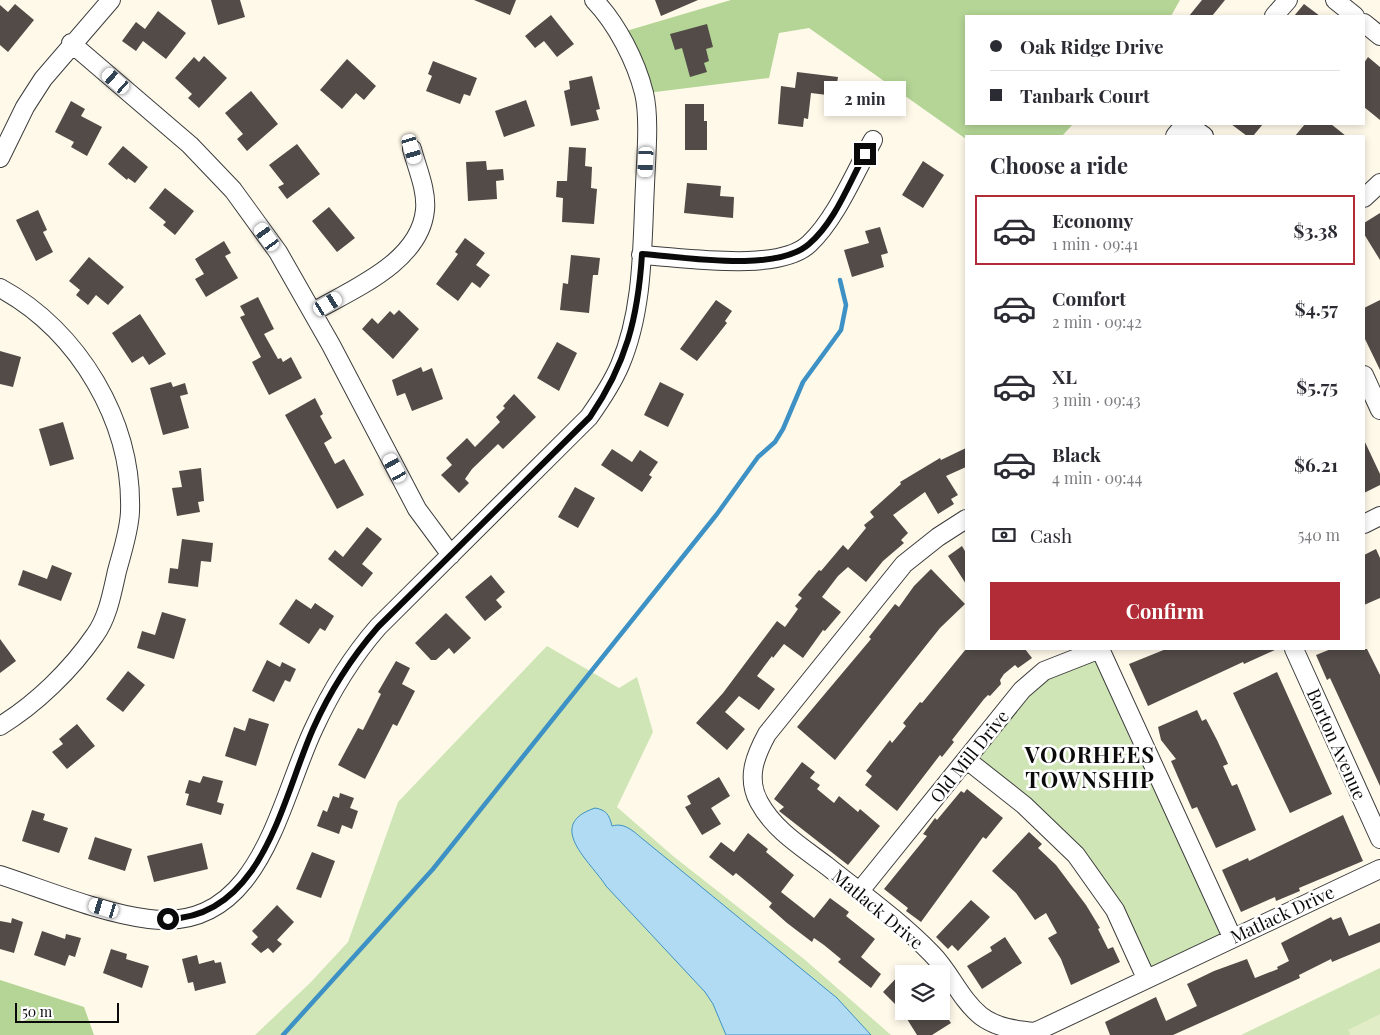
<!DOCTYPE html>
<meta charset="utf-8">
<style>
body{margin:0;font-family:"Playfair Display",serif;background:#f7f7f7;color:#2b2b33;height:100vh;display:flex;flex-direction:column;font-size:19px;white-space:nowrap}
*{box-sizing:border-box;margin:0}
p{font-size:16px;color:#7c7c81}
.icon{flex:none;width:28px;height:28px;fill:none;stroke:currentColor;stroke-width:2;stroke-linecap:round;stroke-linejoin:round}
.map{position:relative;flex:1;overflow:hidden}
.side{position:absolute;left:965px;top:135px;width:400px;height:515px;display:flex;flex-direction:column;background:#fff;border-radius:0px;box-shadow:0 2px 8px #0003}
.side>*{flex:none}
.guide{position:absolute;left:965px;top:15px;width:400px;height:110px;border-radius:0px;box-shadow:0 2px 8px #0003;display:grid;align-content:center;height:110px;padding:0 25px;background:#fff}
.controls{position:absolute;left:895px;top:965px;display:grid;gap:10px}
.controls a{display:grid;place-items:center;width:55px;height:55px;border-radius:0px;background:#fff;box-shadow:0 2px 8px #0003;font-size:25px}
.scale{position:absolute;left:15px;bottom:12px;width:104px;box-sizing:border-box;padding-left:5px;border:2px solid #0a0a0a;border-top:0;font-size:14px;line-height:18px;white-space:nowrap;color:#0a0a0a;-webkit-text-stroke:4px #fff;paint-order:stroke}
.end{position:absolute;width:22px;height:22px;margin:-11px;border:6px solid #0a0a0a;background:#fff;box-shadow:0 0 0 2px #fff}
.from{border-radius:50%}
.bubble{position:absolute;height:35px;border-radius:0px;background:#fff;box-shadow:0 2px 8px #0003;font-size:16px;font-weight:700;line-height:35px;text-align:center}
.car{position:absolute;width:15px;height:30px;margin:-15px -8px;border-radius:6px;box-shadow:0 0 4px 1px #0007;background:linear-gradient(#fff 24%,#345 0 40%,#fff 0 76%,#345 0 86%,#fff 0)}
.guide b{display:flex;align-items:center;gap:18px;height:48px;font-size:19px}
.guide b+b{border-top:1px solid #e1e1e2}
.guide i{width:12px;height:12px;background:#2b2b33}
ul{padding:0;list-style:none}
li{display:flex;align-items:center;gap:15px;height:70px;margin:0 10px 8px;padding:0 15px;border:2px solid transparent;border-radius:0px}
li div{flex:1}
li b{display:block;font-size:19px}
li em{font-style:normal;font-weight:700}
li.active{border-color:#b12c36}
li>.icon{width:45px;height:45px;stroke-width:1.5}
h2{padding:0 25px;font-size:22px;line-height:60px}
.pay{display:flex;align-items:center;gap:12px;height:55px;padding:0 25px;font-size:19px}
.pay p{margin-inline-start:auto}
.button{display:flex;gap:10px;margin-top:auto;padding:10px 25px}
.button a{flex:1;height:58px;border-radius:0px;background:#b12c36;color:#fff;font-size:20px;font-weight:700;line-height:58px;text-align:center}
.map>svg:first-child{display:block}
</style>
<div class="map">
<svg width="1380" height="1035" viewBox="0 0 1380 1035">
<rect width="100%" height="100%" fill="#fef9e9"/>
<path fill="#cfe5b6" d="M547,646L619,688L637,677L653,732L617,807L673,856L804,959L891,1035H255L310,983L348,942L398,802Z
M1100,649L1232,937L1146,978L1076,855L967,760L1022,690Z
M1380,968V1035H1241Z"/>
<path fill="#b4d596" d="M731,0H1180L1171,16H966V124H1073L1062,136H966V139L809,28L779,33L769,78L639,94L616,34Z
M0,980L84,1007L94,1035H0Z"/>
<path fill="#e1edc7" d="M1380,1014V1035H1350L1348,1030Z"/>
<path fill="#b1dbf2" stroke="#3d91c4" d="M595,808C606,810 609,814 612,826C625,822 634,832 644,840L837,998L871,1035H726L713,1004L705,992L606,886C591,862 544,825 595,808Z"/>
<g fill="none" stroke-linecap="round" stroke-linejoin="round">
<path stroke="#3d91c4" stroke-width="4.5" d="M283,1035L433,869L717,514L758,457L775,442L783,429L803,382L841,330L846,305L840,280"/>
</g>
<path fill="#524b48" d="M211,0H240L245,17L218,25Z
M474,0H516L510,15Z
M655,0H698L661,16Z
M1202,0H1225L1212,16H1189Z
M15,4L34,20L8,52L0,45V5L8,12Z
M1304,4L1320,16H1294Z
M158,11L186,33L166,59L143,41L136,51L122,41L136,22L145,29Z
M551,15L574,44L557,57L544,41L535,48L525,36Z
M707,24L713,47L706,49L709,61L704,63L707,72L690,77L682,48L675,50L670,34Z
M204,56L227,78L199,108L188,98L192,94L175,78L194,57L199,62Z
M1368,57L1380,67V120L1364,107V63Z
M347,59L376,86L364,100L356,93L342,109L320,90Z
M433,61L477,78L470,96L464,94L460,104L426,91L432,76L428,74Z
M797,72L838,77L835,96L811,93L808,119L804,118L803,127L778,124L781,86L795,88Z
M592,76L600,109L596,110L599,120L571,126L564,91L570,89L569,81Z
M251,91L278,124L247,151L237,139L243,134L225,113Z
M526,100L535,126L504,137L495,111Z
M71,101L85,109L81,116L102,127L87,156L71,147L74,142L55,132Z
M685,104H704V121H707V150H685Z
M1231,124H1263L1253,136H1247Z
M1305,124H1331L1346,136H1295Z
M297,144L320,174L287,199L278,187L284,184L269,165Z
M123,146L148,167L135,183L128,178L127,180L108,164Z
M569,147L586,148L585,166L592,167L591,188L597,189L594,224L562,222L563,198L556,197L557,181H567Z
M486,161L487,170L503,169L504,180L496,181L497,199L468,201L466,162Z
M923,161L944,175L923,208L902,195Z
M687,183L721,186L720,196L734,197L733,218L684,213Z
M165,188L194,211L175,235L163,225L166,222L149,208Z
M329,207L355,238L337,252L312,221Z
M38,210L47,230L43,232L53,252L36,261L16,220Z
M1380,213V260L1364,234V223Z
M880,227L888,253L881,255L884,267L852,277L844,250L869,243L865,231Z
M465,238L485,253L476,265L490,275L480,288L472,282L458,301L436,284L458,254L455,252Z
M224,241L231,253L225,256L238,278L206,297L195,279L204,274L195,259Z
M571,255L600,258L598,275H593L589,313L560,310L563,283L568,284Z
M89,257L124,287L108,305L96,295L88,305L76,295L80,290L69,281Z
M258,297L274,329L264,334L278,359L281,358L283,362L291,357L302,378L269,395L252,362L261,357L240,317L245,315L240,306Z
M716,300L732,311L725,321L727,323L697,361L680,349Z
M1380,300V370L1364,337V308Z
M399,310L419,329L393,359L362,329L372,318L378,324L390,311L394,315Z
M140,314L166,354L149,365L143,356L132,363L112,333Z
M557,342L577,353L559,391L537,378Z
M0,351L21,357L13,387L0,384Z
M421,367L423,372L432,368L443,399L412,411L405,393L397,396L392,380Z
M171,382L173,387L185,383L188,394L180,396L189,428L163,435L150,388Z
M660,382L684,394L668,427L644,415Z
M514,394L536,417L503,449L498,444L472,469L465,479L469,483L459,493L441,475L452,465L446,458L467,438L475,447L500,422L496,417L505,408L503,406Z
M315,398L323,414L320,416L332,438L324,443L335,464L344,459L364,495L337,509L285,415Z
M63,422L74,459L50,466L39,429Z
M1364,440L1380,474V485L1364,493Z
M966,448V467L946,476L958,495L951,499L954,504L938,514L925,492L893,515L908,533L901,540L904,543L883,561L866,582L848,567L838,576L822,597L841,612L825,631L823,630L803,658L784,644L773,658L772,656L757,676L775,689L759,710L739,696L725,712L745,729L727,750L696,723L723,693L777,621L785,627L798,609L795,606L802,598L798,595L819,570L821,571L843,545L848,550L866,528L864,525L874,517L870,512L901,484L900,482L940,458L941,460Z
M612,449L632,462L640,450L658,462L649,475L652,477L642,492L601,465Z
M201,468L204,501L198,502L200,512L177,516L172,488L182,487L179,471Z
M575,487L595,498L578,528L558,517Z
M367,527L382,539L362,564L373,573L362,587L328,559L335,550L343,557Z
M182,539L213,543L211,562L201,561L198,587L168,583L170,568L178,569Z
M962,546L966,553V584L948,556Z
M1376,549L1380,558V598L1364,605V555Z
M52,565L72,573L61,601L18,585L23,570L47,579Z
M931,569L965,604L940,628L835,760L797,727L871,639L869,637L895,604L899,607L914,586Z
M491,575L505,592L496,600L502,607L485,621L465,597Z
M296,599L311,609L315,603L334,616L325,631L320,628L309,644L279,624Z
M162,612L186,619L174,659L137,648L142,631L155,635Z
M446,613L471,638L454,654L449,648L436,660H431L415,643Z
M0,639L16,661L0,673Z
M966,649H1025L1032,658L1018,668L1015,665L1004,674L1000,680L1001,684L990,696L988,695L984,699L952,740L954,742L942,757L940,755L897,811L865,785L872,776L866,771L890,740L892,743L906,726L903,723L920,702L922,703Z
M1166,649H1277L1244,664L1243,662L1148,706L1129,664Z
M1331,649H1367L1380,675V786L1330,678L1327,680L1316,655Z
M267,660L280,667L282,662L296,669L290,682L285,680L274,702L252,691Z
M396,661L410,668L402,684L415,691L397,726L393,724L365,779L338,765L358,728L363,730L381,694L378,692Z
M128,671L145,685L123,712L106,699Z
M1277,672L1332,794L1290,813L1233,693Z
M1197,710L1202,721L1206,719L1217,740L1228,764L1223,766L1232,786L1237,784L1256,830L1216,848L1197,807L1192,809L1171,761L1176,759L1161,740L1158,727Z
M249,718L269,724L256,766L225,756L234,727L245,731Z
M77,724L95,746L67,769L52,752L63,744L59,739Z
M802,762L815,772L810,778L820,785L817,789L834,803L839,796L858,812L860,809L880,826L848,865L779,811L784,807L774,799Z
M203,776L223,781L217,802L224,804L221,815L186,805L189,794L185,793L189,780L200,783Z
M719,777L730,796L711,808L721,824L702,835L685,807L691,804L687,796Z
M967,789L1003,818L986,839L983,837L921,922L906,911L908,908L884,889L927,836L923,834L935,818L937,820L961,791L964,793Z
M340,793L354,798L350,808L358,811L352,829L342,825L339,834L317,826L323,810L327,812L333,796L339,798Z
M32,810L45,814L43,820L68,828L59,853L22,841Z
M1343,815L1363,861L1299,888L1300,891L1276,901L1275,897L1241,912L1222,870L1248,858L1249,861Z
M1029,832L1042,844L1038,848L1056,865L1086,905L1100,928L1098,929L1108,949L1113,947L1120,962L1071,985L1061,959L1048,938L1057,933L1046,913L1035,920L1016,893L992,871Z
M748,833L768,849L766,852L794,875L781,892L795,903L814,918L830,898L849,912L846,916L875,939L861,957L881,974L871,988L838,962L841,959L824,945L814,938L812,942L787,923L769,907L772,903L753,887L736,873L733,876L709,857L721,842L734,852Z
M95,837L132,849L125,871L88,859Z
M202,843L208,869L154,882L147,856Z
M312,852L335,861L321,898L296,889Z
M971,900L990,917L958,951L952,945L948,949L936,937Z
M277,905L294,922L277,940L282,944L273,953L268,948L261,953L251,944L258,937L252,931Z
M1331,917L1333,920L1341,917L1349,936L1380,923V942L1332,962L1331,959L1299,975L1300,978L1278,988L1173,1035H1110L1105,1022L1156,997L1166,1021L1197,1006L1187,984L1214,971L1247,959L1255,978L1278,969L1277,967L1289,961L1281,943Z
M12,918L23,922L14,953L0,949V921L11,923Z
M42,931L65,939L66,934L81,938L75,957L69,955L65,966L34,955Z
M1005,937L1022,963L982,989L967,966L992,951L990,947Z
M111,949L127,954L126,959L149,966L142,988L103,973Z
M197,955L199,964L214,960L215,963L221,962L226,983L195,991L193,982L188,983L182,959Z
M904,970V1013L883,992Z
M919,1011H943L951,1023L932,1035H917L907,1019Z"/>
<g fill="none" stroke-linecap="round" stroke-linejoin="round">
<g stroke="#3d3d3d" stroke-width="20">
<path id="minor" d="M1335,0L1355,16
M1274,16L1288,0
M1364,23L1380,36
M71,43L190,145L233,190L278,252L331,345L417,509L451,555
M1187,124L1204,136
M1175,136L1185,124
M0,158L25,107L43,79L111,0
M1364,198L1380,183
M641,255C683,257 778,273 809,244C836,219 855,172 873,140
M0,288C79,331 133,422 130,512C129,532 122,552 117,571C112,593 108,617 95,635C71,670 36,704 0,726
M313,312C353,289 420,262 425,210C427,190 417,168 412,149
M1364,375L1380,410
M966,519L938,537L904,564L767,734C755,756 746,778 759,802C774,830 802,847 827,866C862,894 900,921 932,954C950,972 960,999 981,1016C997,1028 1016,1030 1035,1032L1380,869
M1364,524L1380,516
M1294,649L1380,839
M967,760L1024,805L1076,855L1115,910L1146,978
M0,875C46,890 101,913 149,919C260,933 278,804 314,728C331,691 351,658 378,627L589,417C601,400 612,384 620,365C644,309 642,244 645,185C646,158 650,118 644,93C636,61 617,24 594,0
M859,892L1022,690L1044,671L1100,649L1232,937"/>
</g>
<use href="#minor" stroke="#fff" stroke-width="18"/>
</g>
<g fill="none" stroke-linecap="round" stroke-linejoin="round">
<path stroke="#0a0a0a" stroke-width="6" d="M168,919C263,917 282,799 313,729C330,691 351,658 378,627L590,417C626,364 638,318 642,254C684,257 776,273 809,244C835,222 849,183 865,154"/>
</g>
<g text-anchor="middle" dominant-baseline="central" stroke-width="5" stroke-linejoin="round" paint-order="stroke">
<g font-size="18" fill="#0a0a0a" stroke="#fff">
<text transform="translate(1337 744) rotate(66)">Borton Avenue</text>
<text transform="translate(969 756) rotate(-51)">Old Mill Drive</text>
<text transform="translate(878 909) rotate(40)">Matlack Drive</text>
<text transform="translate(1282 914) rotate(-25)">Matlack Drive</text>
</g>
<g font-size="22" font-weight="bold" letter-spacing="1" fill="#0a0a0a" stroke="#fff">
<text x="1090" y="754">VOORHEES<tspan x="1090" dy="25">TOWNSHIP</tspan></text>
</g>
</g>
</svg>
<div class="controls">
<a><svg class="icon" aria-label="layers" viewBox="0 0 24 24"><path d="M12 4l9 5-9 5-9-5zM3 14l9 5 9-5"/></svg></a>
</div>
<div class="scale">50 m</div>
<i class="end from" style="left:168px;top:919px"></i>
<i class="end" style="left:865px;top:154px"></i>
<div class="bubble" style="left:824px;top:81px;width:82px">2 min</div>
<i class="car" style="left:116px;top:81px;rotate:311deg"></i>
<i class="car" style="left:412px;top:149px;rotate:163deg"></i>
<i class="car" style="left:646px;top:162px;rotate:183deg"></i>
<i class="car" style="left:267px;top:237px;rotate:324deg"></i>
<i class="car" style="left:328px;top:304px;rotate:59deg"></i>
<i class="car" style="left:395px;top:468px;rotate:331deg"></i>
<i class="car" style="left:104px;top:908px;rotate:287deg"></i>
<div class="guide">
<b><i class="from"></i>Oak Ridge Drive</b>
<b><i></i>Tanbark Court</b>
</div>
<section class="side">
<h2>Choose a ride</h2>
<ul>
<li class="active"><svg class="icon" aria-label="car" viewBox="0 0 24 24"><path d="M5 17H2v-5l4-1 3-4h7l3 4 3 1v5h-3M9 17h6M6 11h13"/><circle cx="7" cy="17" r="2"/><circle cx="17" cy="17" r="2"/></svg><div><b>Economy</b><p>1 min · 09:41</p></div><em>$3.38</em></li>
<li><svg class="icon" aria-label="car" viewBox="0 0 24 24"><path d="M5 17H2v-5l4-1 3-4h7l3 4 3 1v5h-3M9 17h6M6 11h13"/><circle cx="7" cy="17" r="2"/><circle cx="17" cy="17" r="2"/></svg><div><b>Comfort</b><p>2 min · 09:42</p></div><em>$4.57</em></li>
<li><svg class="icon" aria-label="car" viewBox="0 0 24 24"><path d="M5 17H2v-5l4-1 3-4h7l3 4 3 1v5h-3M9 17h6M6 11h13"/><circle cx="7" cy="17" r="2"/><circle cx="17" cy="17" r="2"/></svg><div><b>XL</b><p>3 min · 09:43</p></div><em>$5.75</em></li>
<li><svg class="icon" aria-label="car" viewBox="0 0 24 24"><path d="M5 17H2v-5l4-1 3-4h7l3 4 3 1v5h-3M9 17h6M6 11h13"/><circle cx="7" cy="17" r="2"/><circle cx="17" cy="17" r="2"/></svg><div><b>Black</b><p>4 min · 09:44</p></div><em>$6.21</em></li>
</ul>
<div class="pay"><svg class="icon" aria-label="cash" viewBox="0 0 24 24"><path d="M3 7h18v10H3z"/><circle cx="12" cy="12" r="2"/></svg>Cash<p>540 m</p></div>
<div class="button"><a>Confirm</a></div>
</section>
</div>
